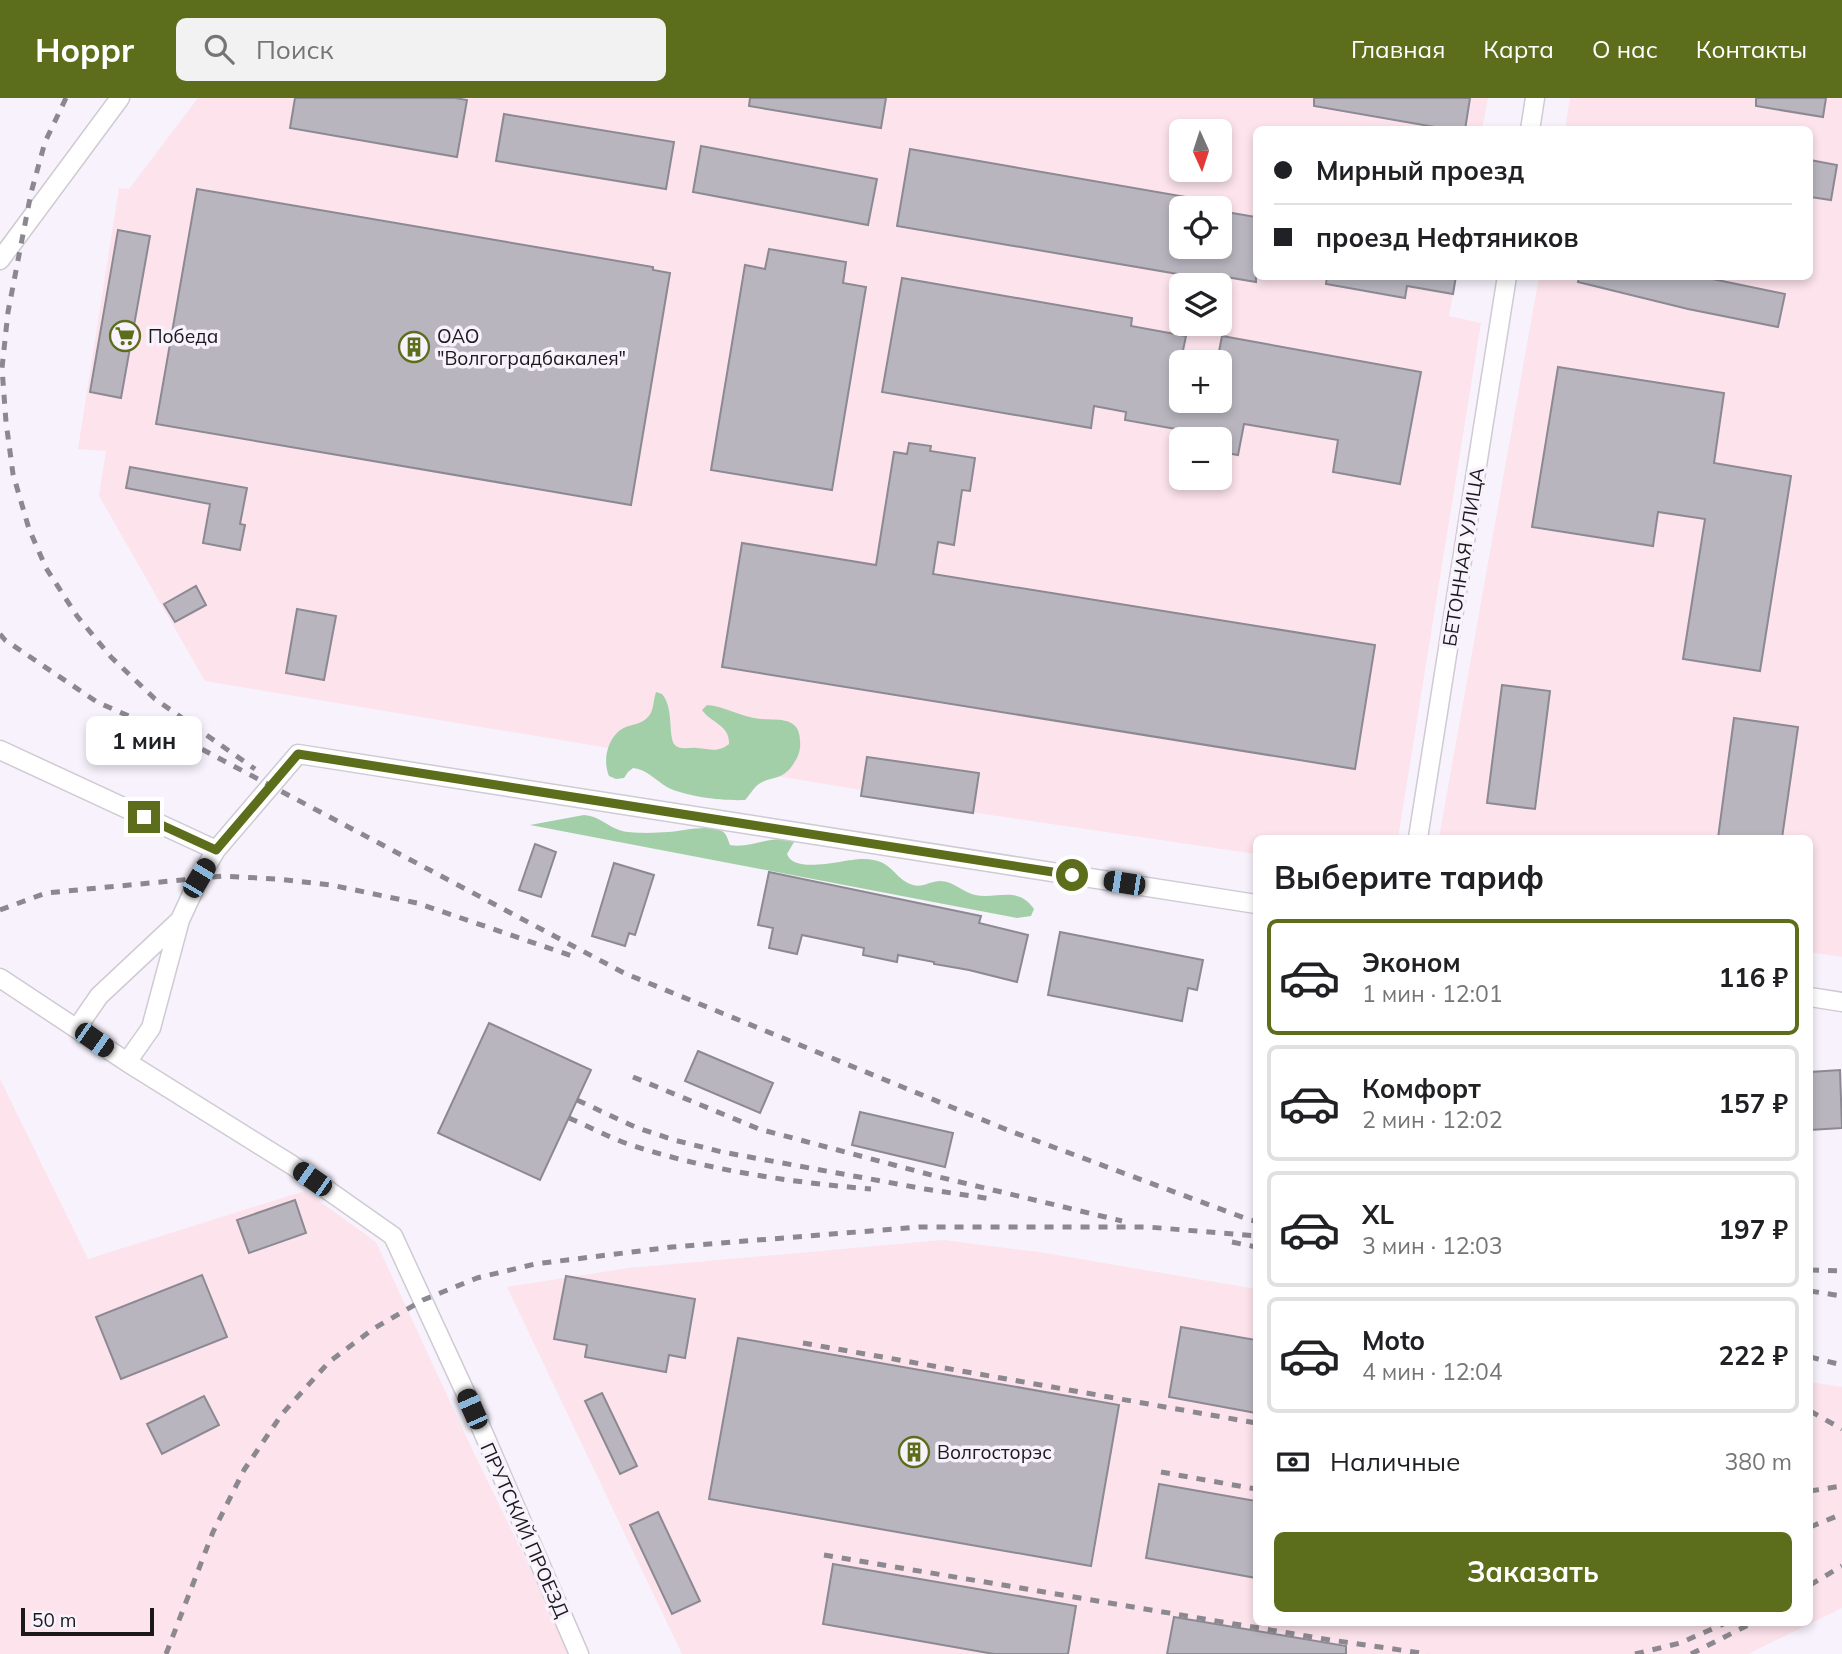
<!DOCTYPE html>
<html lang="ru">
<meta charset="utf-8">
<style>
body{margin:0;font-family:Mulish,sans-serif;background:#f2f2f2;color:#202124;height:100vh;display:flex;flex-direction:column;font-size:26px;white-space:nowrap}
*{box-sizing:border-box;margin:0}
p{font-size:23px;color:#757577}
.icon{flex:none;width:38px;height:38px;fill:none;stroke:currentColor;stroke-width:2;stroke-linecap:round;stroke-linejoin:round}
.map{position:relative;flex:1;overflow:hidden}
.sheet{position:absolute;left:1253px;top:737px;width:560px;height:791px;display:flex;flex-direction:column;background:#fff;border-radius:10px;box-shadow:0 4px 10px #0003}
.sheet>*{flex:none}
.hud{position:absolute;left:1253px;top:28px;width:560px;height:154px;border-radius:10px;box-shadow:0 4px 10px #0003;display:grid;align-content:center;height:154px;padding:0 21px;background:#fff}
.needle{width:46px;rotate:177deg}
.buttons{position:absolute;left:1169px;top:21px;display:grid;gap:14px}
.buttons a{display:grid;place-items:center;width:63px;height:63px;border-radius:10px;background:#fff;box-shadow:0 4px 10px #0003;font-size:35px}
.scale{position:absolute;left:21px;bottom:18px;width:133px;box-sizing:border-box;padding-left:7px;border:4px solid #1b191c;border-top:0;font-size:19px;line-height:24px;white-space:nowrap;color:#1b191c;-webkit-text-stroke:5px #f7f2fc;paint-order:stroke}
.end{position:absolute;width:32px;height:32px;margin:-16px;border:9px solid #5c6e1b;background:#fff;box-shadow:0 0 0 4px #fff}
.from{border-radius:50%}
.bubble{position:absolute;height:49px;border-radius:10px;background:#fff;box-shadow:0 4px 10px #0003;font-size:23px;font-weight:700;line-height:49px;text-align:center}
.car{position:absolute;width:21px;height:42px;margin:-21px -10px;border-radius:9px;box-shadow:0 0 5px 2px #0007;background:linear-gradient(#222 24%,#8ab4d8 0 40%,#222 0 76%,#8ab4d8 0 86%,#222 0)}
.hud b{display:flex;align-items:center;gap:24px;height:66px;font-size:26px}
.hud b+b{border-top:2px solid #e0e0e0}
.hud i{width:18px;height:18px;background:#202124}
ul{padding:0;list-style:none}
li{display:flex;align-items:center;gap:21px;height:116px;margin:0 14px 10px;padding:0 7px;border:4px solid #e0e0e0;border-radius:10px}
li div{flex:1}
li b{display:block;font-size:26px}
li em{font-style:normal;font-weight:700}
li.current{border-color:#5c6e1b}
li>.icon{width:63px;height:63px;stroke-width:1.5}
h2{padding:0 21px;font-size:32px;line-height:84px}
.pay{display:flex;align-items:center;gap:18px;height:77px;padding:0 21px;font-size:26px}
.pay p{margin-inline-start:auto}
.cta{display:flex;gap:14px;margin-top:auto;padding:14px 21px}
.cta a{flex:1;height:80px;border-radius:10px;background:#5c6e1b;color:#fff;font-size:28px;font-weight:700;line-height:80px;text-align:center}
header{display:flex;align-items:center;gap:42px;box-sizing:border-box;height:98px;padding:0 35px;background:#5c6e1b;color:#fff}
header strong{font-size:33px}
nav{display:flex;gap:38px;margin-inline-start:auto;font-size:24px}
.search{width:490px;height:63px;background:#f2f2f2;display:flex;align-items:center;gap:18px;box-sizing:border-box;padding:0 24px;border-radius:10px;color:#757577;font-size:26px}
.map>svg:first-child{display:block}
</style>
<header>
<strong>Hoppr</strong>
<div class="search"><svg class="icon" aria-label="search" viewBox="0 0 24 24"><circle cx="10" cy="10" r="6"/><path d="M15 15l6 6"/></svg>Поиск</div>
<nav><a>Главная</a><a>Карта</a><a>О нас</a><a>Контакты</a></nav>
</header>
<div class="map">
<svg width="1842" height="1556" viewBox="0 0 1842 1556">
<rect width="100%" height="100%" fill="#f7f2fc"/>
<path fill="#fce3ec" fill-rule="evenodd" d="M198,0H1488L1482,31L1256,32V178L1456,179L1449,218L1481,225L1398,740H1256V756L861,698V692L205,583L99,398L106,353L78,351L119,90L129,91ZM1181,33H1220V72H1181ZM1181,110H1220V149H1181ZM1181,187H1220V226H1181ZM1181,264H1220V303H1181ZM1181,341H1220V380H1181Z
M1570,0H1842V859L1810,854V740H1439L1539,179L1810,178V32L1565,31Z
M0,981L88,1161L305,1093L376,1144L472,1351L572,1556H0Z
M943,1142L1039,1154L1256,1191V1524H1810V1284L1842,1289V1510L1748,1556H682L507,1189L629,1170Z"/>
<path fill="#a3cfa8" d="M656,594L662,596C675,611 667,642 676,648C681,652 691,649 697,650C710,651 718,655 729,646C730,627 711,625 702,612L707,607C723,608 737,617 754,620C772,624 800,615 800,643C801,653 798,659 792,668C781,683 771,678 759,686C754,689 750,697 745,702C724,703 686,699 667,689C655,682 648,672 633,670L628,674L624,680L616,681L609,678C602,662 608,636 626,629C633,626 641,626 647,620C654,614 653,603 656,594Z
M584,717C598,718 606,727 619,732C630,736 656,735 668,734C682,733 709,726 722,733C727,736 728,742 730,747C752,751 773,735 794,744L787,756C794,777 845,761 862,761C893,760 893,781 913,787C922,790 931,783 940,783C954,783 962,794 975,797C996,802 1018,787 1034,811L1031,818L1017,820L530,727Z"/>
<path fill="#b8b5bf" stroke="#8c8993" stroke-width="2" d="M295,0H455L467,2L457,59L290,30Z
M750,0H886L881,30L749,8Z
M1314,0H1470L1465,32H1452L1314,8Z
M1756,0H1826L1823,19L1756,8Z
M504,16L674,44L666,91L496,63Z
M701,48L877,81L868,127L693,94Z
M910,51L1209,103L1208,110H1181V149H1220V113L1256,119V184L1214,177L1213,182L897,128Z
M1810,62L1837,67L1831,102L1810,99Z
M197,91L653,169V172L670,175L631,407L156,326Z
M118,132L150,138L121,300L90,294Z
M769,151L846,164L843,185L866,189L832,392L711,372L745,167L765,171Z
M1327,178H1456L1453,196L1407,188L1405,200L1326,186Z
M1579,178H1698L1785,196L1778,229L1688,211L1578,184Z
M902,180L1132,220L1131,228L1186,238L1181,262V303H1220V264H1217L1222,238L1421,274L1400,386L1333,374L1338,342L1244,326L1238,357L1220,354V341H1203L1204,336L1125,322L1126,314L1094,308L1091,330L882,294Z
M1558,269L1724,295L1714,365L1791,378L1760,573L1683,561L1705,421L1658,414L1653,448L1532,429Z
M909,345L931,348L930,353L975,360L970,393L962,392L954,447L938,444L933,476L1375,547L1355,671L722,569L742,445L876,467L894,354L907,356Z
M130,369L247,390L240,426L245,427L240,452L203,445L210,406L126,390Z
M196,488L206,507L175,524L164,506Z
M297,511L336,518L324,582L286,575Z
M1502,587L1550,593L1535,711L1487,705Z
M1734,620L1798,629L1782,740H1718Z
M867,659L979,675L973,715L861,698Z
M535,746L556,754L541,799L519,792Z
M614,765L654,777L635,837L629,835L625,848L592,838Z
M769,774L981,818L979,825L1028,837L1017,884L969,872L934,866V864L898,857L897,864L863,857L864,850L802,837L797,856L769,850L773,830L758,827Z
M1060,834L1203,862L1197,892L1188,890L1182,923L1048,897Z
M489,925L591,972L540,1082L438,1035Z
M698,953L773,985L760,1015L685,983Z
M1840,972L1842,1030L1810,1032V974Z
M860,1014L953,1035L945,1069L852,1047Z
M295,1102L306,1135L249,1155L237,1122Z
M202,1177L227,1239L121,1281L96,1219Z
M566,1178L695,1201L685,1260L669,1257L666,1274L585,1259L587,1247L554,1241Z
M1181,1229L1256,1242V1315L1169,1299Z
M738,1240L1119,1307L1091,1468L709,1401Z
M602,1295L637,1368L620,1376L585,1303Z
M204,1298L219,1327L162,1356L147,1326Z
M1159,1386L1256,1403V1480L1146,1460Z
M658,1414L700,1503L672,1516L630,1427Z
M833,1466L1076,1508L1068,1556H994L823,1526Z
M1174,1519L1346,1548V1556H1167Z"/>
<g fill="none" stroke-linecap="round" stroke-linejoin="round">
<g stroke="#cfcad3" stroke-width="21">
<path id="minor" d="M1530,32L1535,0
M0,162L120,0
M0,652L216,752
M1418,740L1507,178
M180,822L199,781L216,752L298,656L1256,806
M0,880L127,964L292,1067L393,1138L473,1311L579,1556
M1810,899L1842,904
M77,930L99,898L180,822L151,930L127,964"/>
</g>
<use href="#minor" stroke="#fff" stroke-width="18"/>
<path stroke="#8c888f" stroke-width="5" stroke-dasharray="9 9" stroke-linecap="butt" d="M66,0L45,44L31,95L8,214L2,270L6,324L13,376L29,431L46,470L77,518L111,559L155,601L255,671
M0,536L5,542L97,604L192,646L624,875L1010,1033L1250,1122L1256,1123
M0,812L46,795L223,778L277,781L331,787L417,805L578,860
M633,979L759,1031L939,1079L1122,1123
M577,1002L635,1029L674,1042L722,1054L925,1091L992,1101
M569,1020C588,1028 608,1039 628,1046C706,1072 788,1084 871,1091
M1232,1144L1256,1149
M1810,1172L1842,1173
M1810,1193L1842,1198
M803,1245L1256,1325
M1810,1259L1842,1267
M1810,1313L1842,1331
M1161,1374L1256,1391
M1810,1393L1842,1388
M1810,1429L1842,1416
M824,1457L1324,1541L1428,1556
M1810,1487L1842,1468
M166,1556L213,1434L244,1372L282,1316L329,1264L373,1231L423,1202L477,1180L535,1166L672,1149L919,1129H1148L1256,1138
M1635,1556L1680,1545L1728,1524
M1691,1556L1754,1524"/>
</g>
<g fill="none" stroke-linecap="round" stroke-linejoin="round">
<path stroke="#5c6e1b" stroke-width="9" d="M144,719L216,752L298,656L1072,777"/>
</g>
<defs>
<g id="supermarket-ring" transform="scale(1.575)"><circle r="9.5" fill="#f7f2fc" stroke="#5c6e1b" stroke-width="1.5"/><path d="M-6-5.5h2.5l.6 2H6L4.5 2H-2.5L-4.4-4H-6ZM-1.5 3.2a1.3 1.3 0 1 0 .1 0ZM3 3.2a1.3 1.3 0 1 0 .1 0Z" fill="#5c6e1b"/></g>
<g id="building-ring" transform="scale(1.575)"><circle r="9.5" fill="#f7f2fc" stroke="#5c6e1b" stroke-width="1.5"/><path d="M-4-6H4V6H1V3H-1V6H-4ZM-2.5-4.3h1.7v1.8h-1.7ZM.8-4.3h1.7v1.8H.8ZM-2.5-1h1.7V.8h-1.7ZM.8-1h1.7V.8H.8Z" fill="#5c6e1b"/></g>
</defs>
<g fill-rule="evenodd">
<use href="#supermarket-ring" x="125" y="238"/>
<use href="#building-ring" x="414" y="249"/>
<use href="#building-ring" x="914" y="1354"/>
</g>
<g text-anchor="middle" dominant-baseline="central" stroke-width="7" stroke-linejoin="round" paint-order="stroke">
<g font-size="19" fill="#1b191c" stroke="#f7f2fc" text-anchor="start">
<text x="148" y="238">Победа</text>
<text x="437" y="238">ОАО<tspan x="437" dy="22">"Волгоградбакалея"</tspan></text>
<text x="937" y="1354">Волгосторэс</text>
</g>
<g font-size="19" fill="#1b191c" stroke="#f7f2fc">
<text transform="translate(1463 459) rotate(-81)">БЕТОННАЯ УЛИЦА</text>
<text transform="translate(525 1432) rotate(66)">ПРУТСКИЙ ПРОЕЗД</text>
</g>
</g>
</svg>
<div class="buttons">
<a><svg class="needle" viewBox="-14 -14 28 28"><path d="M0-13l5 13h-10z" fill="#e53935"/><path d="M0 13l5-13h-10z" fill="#757577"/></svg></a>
<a><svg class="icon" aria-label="locate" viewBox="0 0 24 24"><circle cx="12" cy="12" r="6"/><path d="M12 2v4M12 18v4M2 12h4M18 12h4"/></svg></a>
<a><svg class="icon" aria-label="layers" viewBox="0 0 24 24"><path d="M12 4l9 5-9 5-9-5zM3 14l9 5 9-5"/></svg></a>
<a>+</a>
<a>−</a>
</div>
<div class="scale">50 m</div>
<i class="end from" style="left:1072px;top:777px"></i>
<i class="end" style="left:144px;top:719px"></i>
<div class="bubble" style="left:86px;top:618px;width:116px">1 мин</div>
<i class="car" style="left:199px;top:780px;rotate:31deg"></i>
<i class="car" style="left:1124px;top:785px;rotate:279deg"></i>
<i class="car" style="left:94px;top:942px;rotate:125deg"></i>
<i class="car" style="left:312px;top:1081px;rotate:305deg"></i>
<i class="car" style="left:472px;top:1311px;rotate:336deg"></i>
<div class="hud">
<b><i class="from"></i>Мирный проезд</b>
<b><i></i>проезд Нефтяников</b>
</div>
<section class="sheet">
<h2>Выберите тариф</h2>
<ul>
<li class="current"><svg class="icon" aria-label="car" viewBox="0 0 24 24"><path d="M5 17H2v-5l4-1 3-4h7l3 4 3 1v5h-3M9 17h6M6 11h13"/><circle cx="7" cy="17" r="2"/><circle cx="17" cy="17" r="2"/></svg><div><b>Эконом</b><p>1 мин · 12:01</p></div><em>116 ₽</em></li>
<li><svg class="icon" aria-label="car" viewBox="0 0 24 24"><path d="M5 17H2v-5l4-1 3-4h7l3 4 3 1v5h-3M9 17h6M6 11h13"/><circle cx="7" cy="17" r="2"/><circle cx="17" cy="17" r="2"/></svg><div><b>Комфорт</b><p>2 мин · 12:02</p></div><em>157 ₽</em></li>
<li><svg class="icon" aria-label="car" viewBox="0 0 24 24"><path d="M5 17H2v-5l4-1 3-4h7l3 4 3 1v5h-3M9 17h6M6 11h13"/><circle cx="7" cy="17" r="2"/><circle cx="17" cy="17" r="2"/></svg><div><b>XL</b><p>3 мин · 12:03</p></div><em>197 ₽</em></li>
<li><svg class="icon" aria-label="car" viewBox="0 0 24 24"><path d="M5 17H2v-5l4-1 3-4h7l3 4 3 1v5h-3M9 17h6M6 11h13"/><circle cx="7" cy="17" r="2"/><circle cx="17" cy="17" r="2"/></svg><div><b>Moto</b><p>4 мин · 12:04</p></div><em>222 ₽</em></li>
</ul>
<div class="pay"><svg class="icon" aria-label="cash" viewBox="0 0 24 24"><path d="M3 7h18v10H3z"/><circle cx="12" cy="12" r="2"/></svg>Наличные<p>380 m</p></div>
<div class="cta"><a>Заказать</a></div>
</section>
</div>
